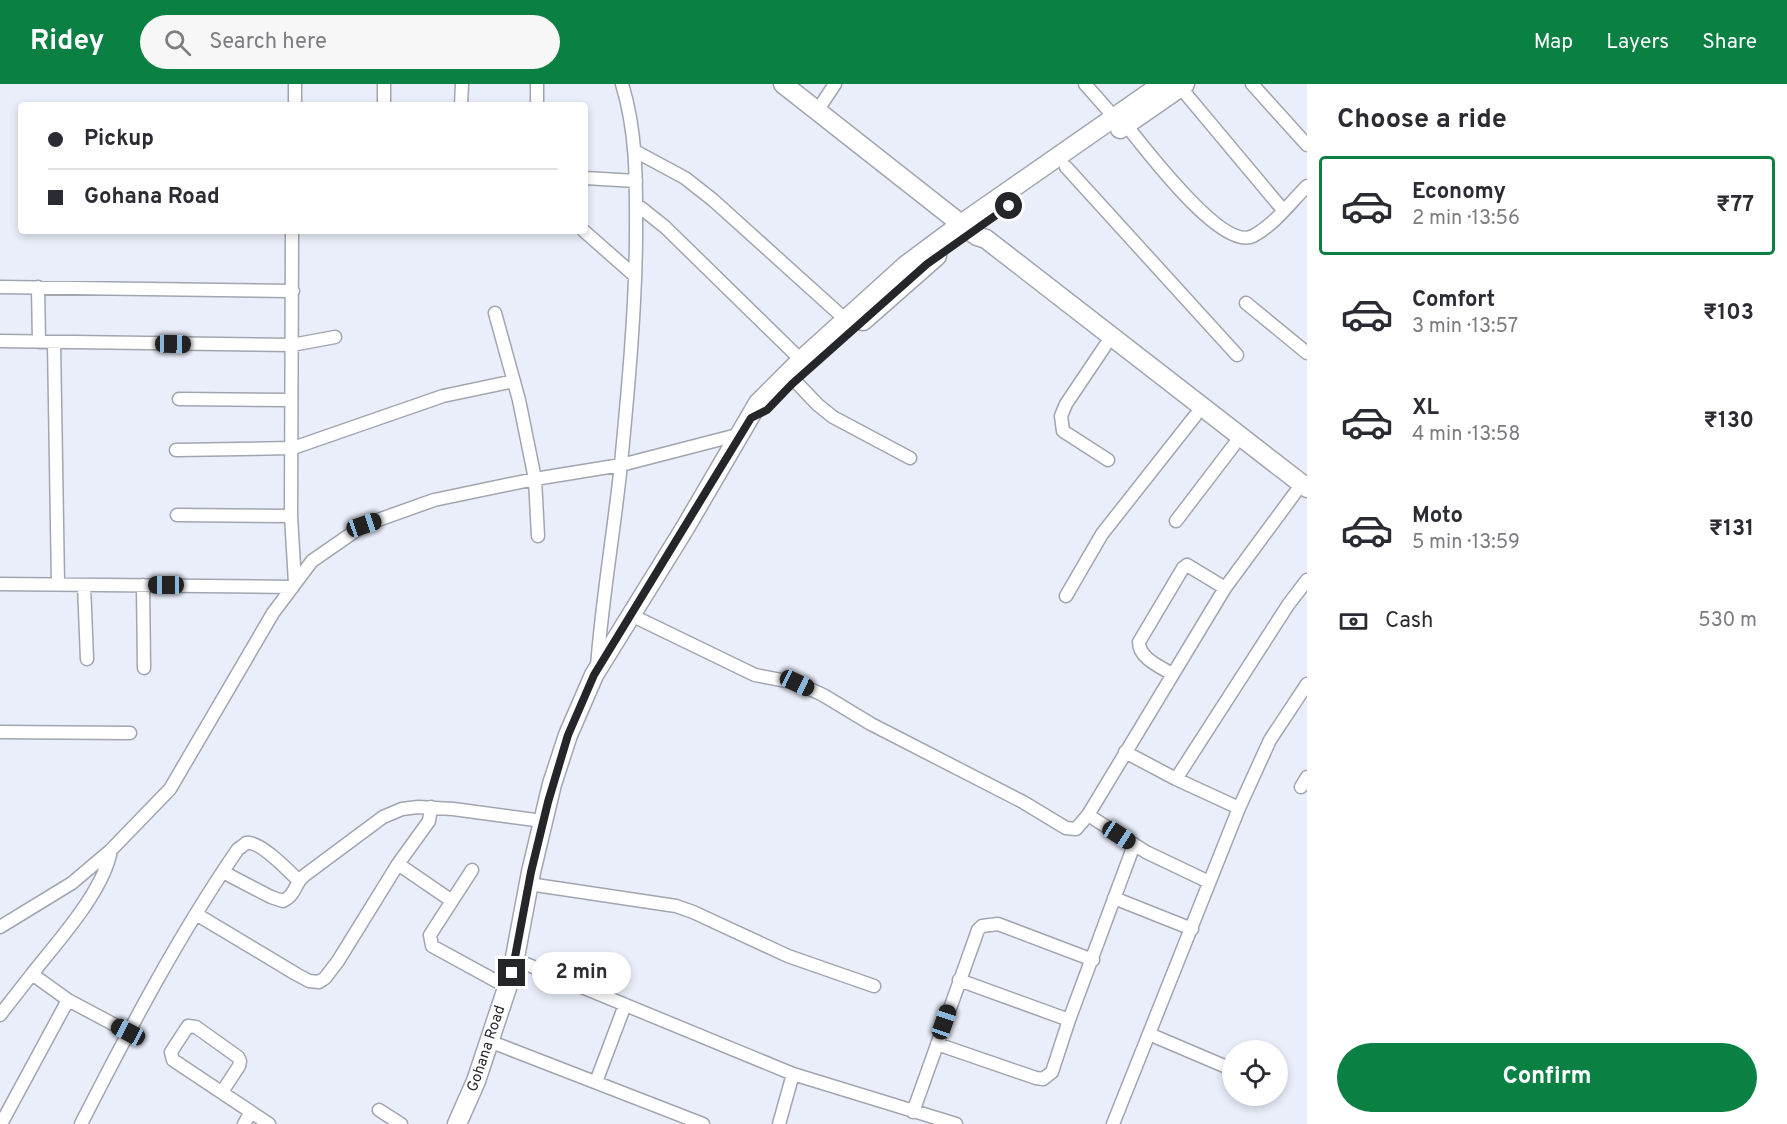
<!DOCTYPE html>
<meta charset="utf-8">
<style>
body{margin:0;font-family:Overpass,sans-serif;background:#f7f7f7;color:#2b2b33;height:100vh;display:flex;flex-direction:column;font-size:22px;white-space:nowrap}
*{box-sizing:border-box;margin:0}
p{font-size:20px;color:#7c7c81}
.icon{flex:none;width:33px;height:33px;fill:none;stroke:currentColor;stroke-width:2;stroke-linecap:round;stroke-linejoin:round}
.map{position:relative;flex:1;overflow:hidden}
.details{display:flex;flex-direction:column;background:#fff;width:480px}
.details>*{flex:none}
.top-card{position:absolute;left:18px;top:18px;width:570px;height:132px;border-radius:6px;box-shadow:0 3px 9px #0003;display:grid;align-content:center;height:132px;padding:0 30px;background:#fff}
.buttons{position:absolute;left:1222px;top:956px;display:grid;gap:12px}
.buttons a{display:grid;place-items:center;width:66px;height:66px;border-radius:50%;background:#fff;box-shadow:0 3px 9px #0003;font-size:30px}
.end{position:absolute;width:27px;height:27px;margin:-14px;border:8px solid #25262a;background:#fff;box-shadow:0 0 0 3px #fff}
.from{border-radius:50%}
.bubble{position:absolute;height:42px;border-radius:21px;background:#fff;box-shadow:0 3px 9px #0003;font-size:20px;font-weight:700;line-height:42px;text-align:center}
.car{position:absolute;width:18px;height:36px;margin:-18px -9px;border-radius:8px;box-shadow:0 0 4px 2px #0007;background:linear-gradient(#222 24%,#8ab4d8 0 40%,#222 0 76%,#8ab4d8 0 86%,#222 0)}
.top-card b{display:flex;align-items:center;gap:21px;height:57px;font-size:22px}
.top-card b+b{border-top:2px solid #e1e1e2}
.top-card i{width:15px;height:15px;background:#2b2b33}
ul{padding:0;list-style:none}
li{display:flex;align-items:center;gap:18px;height:99px;margin:0 12px 9px;padding:0 18px;border:3px solid transparent;border-radius:6px}
li div{flex:1}
li b{display:block;font-size:22px}
li em{font-style:normal;font-weight:700}
li.selected{border-color:#0b8043}
li>.icon{width:54px;height:54px;stroke-width:1.5}
h2{padding:0 30px;font-size:27px;line-height:72px}
.pay{display:flex;align-items:center;gap:15px;height:66px;padding:0 30px;font-size:22px}
.pay p{margin-inline-start:auto}
.action{display:flex;gap:12px;margin-top:auto;padding:12px 30px}
.action a{flex:1;height:69px;border-radius:36px;background:#0b8043;color:#fff;font-size:24px;font-weight:700;line-height:69px;text-align:center}
header{display:flex;align-items:center;gap:36px;box-sizing:border-box;height:84px;padding:0 30px;background:#0b8043;color:#fff}
header strong{font-size:28px}
nav{display:flex;gap:33px;margin-inline-start:auto;font-size:21px}
.search{width:420px;height:54px;background:#f7f7f7;display:flex;align-items:center;gap:15px;box-sizing:border-box;padding:0 21px;border-radius:33px;color:#7c7c81;font-size:22px}
main{display:flex;flex:1;min-height:0}
.map>svg:first-child{display:block}
</style>
<header>
<strong>Ridey</strong>
<div class="search"><svg class="icon" aria-label="search" viewBox="0 0 24 24"><circle cx="10" cy="10" r="6"/><path d="M15 15l6 6"/></svg>Search here</div>
<nav><a>Map</a><a>Layers</a><a>Share</a></nav>
</header>
<main>
<div class="map">
<svg width="1307" height="1040" viewBox="0 0 1307 1040">
<rect width="100%" height="100%" fill="#eaeefa"/>
<g fill="none" stroke-linecap="round" stroke-linejoin="round">
<g stroke="#a0a5af" stroke-width="15">
<path id="street" d="M1085,0L1115,34
M1252,0L1307,61
M1180,3L1283,126
M295,21V0
M384,21V0
M461,21L462,0
M537,21V0
M817,27L835,0
M1126,41C1145,64 1222,168 1253,152C1274,141 1291,118 1307,102
M635,67L685,94L713,116L846,236
M1066,83L1237,271
M585,94L636,97
M636,120L665,143L801,276
M292,147L291,432L295,499
M584,147L635,192
M0,203L293,207
M38,203L39,258
M1246,219L1307,269
M495,229L519,316L535,395L538,452
M0,257L292,261L335,253
M54,258L58,500
M1105,262L1066,320L1061,332L1063,347L1108,376
M795,297L818,321L833,333L910,374
M179,315L291,316
M176,366L293,364L443,312L514,297
M177,431L291,432
M1176,437L1234,361
M0,500L293,503
M84,501L87,575
M143,501L144,584
M1066,512L1102,450L1195,332
M631,531L755,591L797,599L823,611L871,640L1023,718L1066,744L1076,745L1088,731L1225,504L1295,409
M597,583C602,515 614,448 621,380C628,306 635,232 636,158C636,104 638,52 622,0
M1172,590C1159,582 1139,574 1139,558L1183,484L1187,481L1225,504
M0,648L130,649
M1125,668L1176,695L1239,724
M1176,695L1288,521L1307,496
M1301,703L1307,693
M1088,731L1146,768L1209,798
M398,780L452,817
M472,786L430,851L432,862L507,903
M223,788L271,813L283,817C297,810 294,799 305,791L383,733L402,725L418,723L453,725L543,737
M529,800L676,822L693,828L788,872L874,902
M1114,814L1192,845
M196,830L296,890L309,897L319,898L325,894L338,877L398,780L429,737L431,723
M0,843L72,799L111,766L170,705L273,529L312,477L364,441L434,416L535,395L621,381L741,350
M514,875L793,990L956,1040
M32,890C58,857 104,807 111,766
M959,896L1069,936
M0,931L32,890L68,916L128,948
M1149,950L1229,984
M489,957L703,1040
M937,960L1036,994L1043,995L1052,988L1069,936L1134,761
M596,998L625,921
M222,1008L239,982L240,977L238,973L196,943L188,942L171,968L173,976L269,1040
M379,1026L401,1040
M913,1028L978,846L982,842L998,840L1093,876
M1,1040L68,916
M81,1040C129,946 178,852 238,765C240,764 245,760 246,759C259,756 289,787 298,796
M244,1040L251,1028
M779,1040L793,990
M1113,1040L1239,724L1270,656L1307,600"/>
</g>
<g stroke="#a0a5af" stroke-width="21">
<g id="secondary">
<path d="M783,0L961,140L977,152L986,155L1307,404"/>
<path d="M1120,45L1185,0"/>
<path d="M863,237L937,172"/>
<path id="s1" d="M457,1040L476,997L512,889L531,788L552,700L568,651L594,591L685,444L758,319L801,276L906,181L961,140L1162,0"/>
</g>
</g>
<use href="#street" stroke="#fff" stroke-width="12"/>
<use href="#secondary" stroke="#fff" stroke-width="18"/>
</g>
<g fill="none" stroke-linecap="round" stroke-linejoin="round">
<path stroke="#25262a" stroke-width="8" d="M512,889L531,788L548,718L568,651L594,591L751,334L767,326L792,300L927,180L1009,122"/>
</g>
<g text-anchor="middle" dominant-baseline="central" stroke-width="4.5" stroke-linejoin="round" paint-order="stroke">
<g font-size="15" fill="#25262a" stroke="#eaeefa">
<text stroke="none"><textPath href="#s1" startOffset="81">Gohana Road</textPath></text>
</g>
</g>
</svg>
<div class="buttons">
<a><svg class="icon" aria-label="locate" viewBox="0 0 24 24"><circle cx="12" cy="12" r="6"/><path d="M12 2v4M12 18v4M2 12h4M18 12h4"/></svg></a>
</div>
<i class="end from" style="left:1009px;top:122px"></i>
<i class="end" style="left:512px;top:889px"></i>
<div class="bubble" style="left:532px;top:868px;width:99px">2 min</div>
<i class="car" style="left:173px;top:260px;rotate:91deg"></i>
<i class="car" style="left:364px;top:441px;rotate:71deg"></i>
<i class="car" style="left:166px;top:501px;rotate:270deg"></i>
<i class="car" style="left:797px;top:599px;rotate:115deg"></i>
<i class="car" style="left:1119px;top:751px;rotate:123deg"></i>
<i class="car" style="left:944px;top:938px;rotate:19deg"></i>
<i class="car" style="left:128px;top:948px;rotate:298deg"></i>
<div class="top-card">
<b><i class="from"></i>Pickup</b>
<b><i></i>Gohana Road</b>
</div>
</div>
<section class="details">
<h2>Choose a ride</h2>
<ul>
<li class="selected"><svg class="icon" aria-label="car" viewBox="0 0 24 24"><path d="M5 17H2v-5l4-1 3-4h7l3 4 3 1v5h-3M9 17h6M6 11h13"/><circle cx="7" cy="17" r="2"/><circle cx="17" cy="17" r="2"/></svg><div><b>Economy</b><p>2 min · 13:56</p></div><em>₹77</em></li>
<li><svg class="icon" aria-label="car" viewBox="0 0 24 24"><path d="M5 17H2v-5l4-1 3-4h7l3 4 3 1v5h-3M9 17h6M6 11h13"/><circle cx="7" cy="17" r="2"/><circle cx="17" cy="17" r="2"/></svg><div><b>Comfort</b><p>3 min · 13:57</p></div><em>₹103</em></li>
<li><svg class="icon" aria-label="car" viewBox="0 0 24 24"><path d="M5 17H2v-5l4-1 3-4h7l3 4 3 1v5h-3M9 17h6M6 11h13"/><circle cx="7" cy="17" r="2"/><circle cx="17" cy="17" r="2"/></svg><div><b>XL</b><p>4 min · 13:58</p></div><em>₹130</em></li>
<li><svg class="icon" aria-label="car" viewBox="0 0 24 24"><path d="M5 17H2v-5l4-1 3-4h7l3 4 3 1v5h-3M9 17h6M6 11h13"/><circle cx="7" cy="17" r="2"/><circle cx="17" cy="17" r="2"/></svg><div><b>Moto</b><p>5 min · 13:59</p></div><em>₹131</em></li>
</ul>
<div class="pay"><svg class="icon" aria-label="cash" viewBox="0 0 24 24"><path d="M3 7h18v10H3z"/><circle cx="12" cy="12" r="2"/></svg>Cash<p>530 m</p></div>
<div class="action"><a>Confirm</a></div>
</section>
</main>
